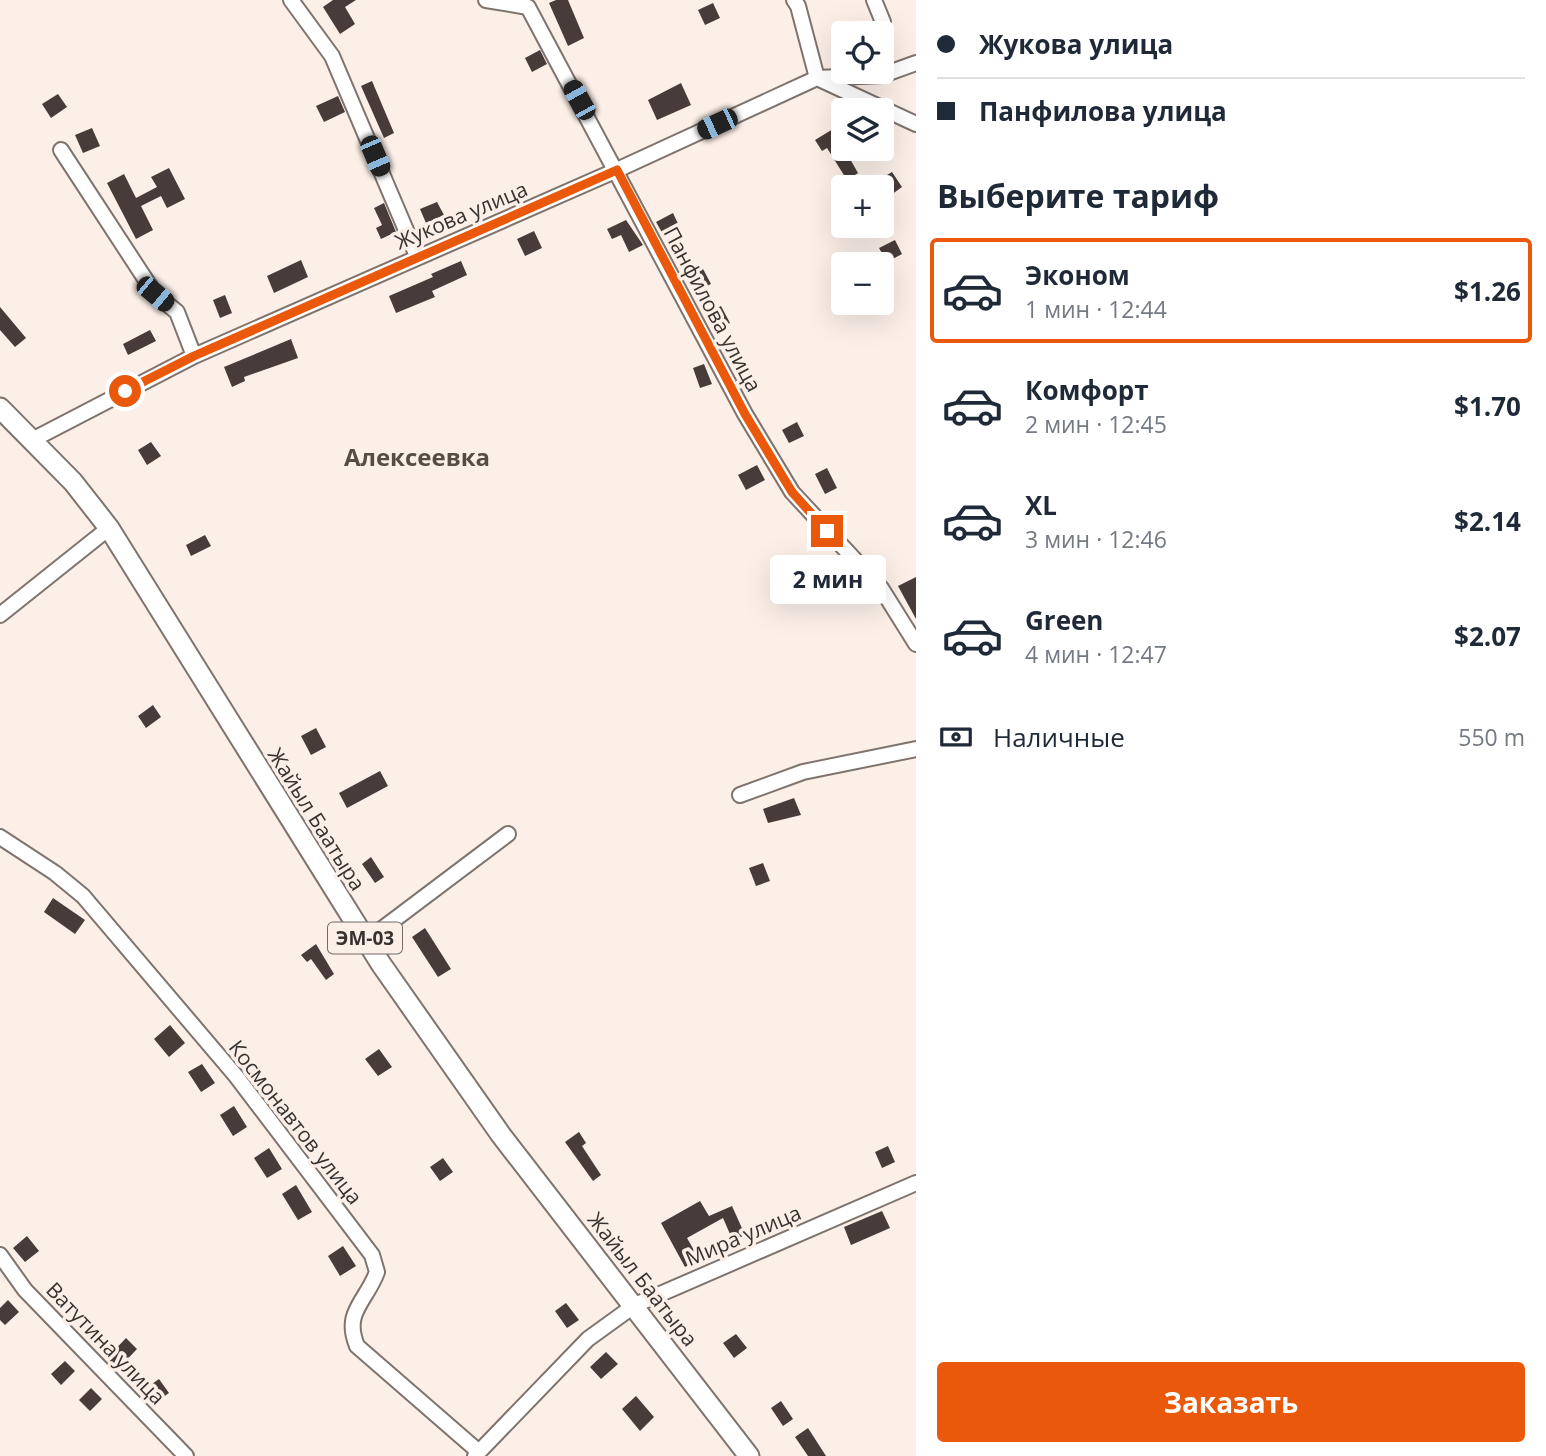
<!DOCTYPE html>
<html lang="ru">
<meta charset="utf-8">
<style>
body{margin:0;font-family:"Open Sans",sans-serif;background:#f2f2f3;color:#1f2937;height:100vh;display:flex;flex-direction:column;font-size:26px;white-space:nowrap}
*{box-sizing:border-box;margin:0}
p{font-size:23px;color:#747a83}
.icon{flex:none;width:38px;height:38px;fill:none;stroke:currentColor;stroke-width:2;stroke-linecap:round;stroke-linejoin:round}
.map{position:relative;flex:1;overflow:hidden}
.drawer{display:flex;flex-direction:column;background:#fff;width:630px}
.drawer>*{flex:none}
.hud{display:grid;align-content:center;height:154px;padding:0 21px;background:#fff}
.buttons{position:absolute;left:831px;top:21px;display:grid;gap:14px}
.buttons a{display:grid;place-items:center;width:63px;height:63px;border-radius:7px;background:#fff;box-shadow:0 7px 28px #0002;font-size:35px}
.end{position:absolute;width:32px;height:32px;margin:-16px;border:9px solid #ea580c;background:#fff;box-shadow:0 0 0 4px #fff}
.from{border-radius:50%}
.bubble{position:absolute;height:49px;border-radius:7px;background:#fff;box-shadow:0 7px 28px #0002;font-size:23px;font-weight:700;line-height:49px;text-align:center}
.car{position:absolute;width:21px;height:42px;margin:-21px -10px;border-radius:9px;box-shadow:0 0 5px 2px #0007;background:linear-gradient(#222 24%,#8ab4d8 0 40%,#222 0 76%,#8ab4d8 0 86%,#222 0)}
.hud b{display:flex;align-items:center;gap:24px;height:66px;font-size:26px}
.hud b+b{border-top:2px solid #e0e1e3}
.hud i{width:18px;height:18px;background:#1f2937}
ul{padding:0;list-style:none}
li{display:flex;align-items:center;gap:21px;height:105px;margin:0 14px 10px;padding:0 7px;border:4px solid transparent;border-radius:7px}
li div{flex:1}
li b{display:block;font-size:26px}
li em{font-style:normal;font-weight:700}
li.on{border-color:#ea580c}
li>.icon{width:63px;height:63px;stroke-width:1.5}
h2{padding:0 21px;font-size:32px;line-height:84px}
.pay{display:flex;align-items:center;gap:18px;height:77px;padding:0 21px;font-size:26px}
.pay p{margin-inline-start:auto}
.primary-button{display:flex;gap:14px;margin-top:auto;padding:14px 21px}
.primary-button a{flex:1;height:80px;border-radius:7px;background:#ea580c;color:#fff;font-size:28px;font-weight:700;line-height:80px;text-align:center}
main{display:flex;flex:1;min-height:0}
.map>svg:first-child{display:block}
</style>
<main>
<div class="map">
<svg width="916" height="1456" viewBox="0 0 916 1456">
<rect width="100%" height="100%" fill="#fbefe8"/>
<path fill="#473c39" d="M333,0H356L345,7L355,24L340,34L323,7Z
M556,0H568L584,38L568,46L549,3Z
M713,3L720,18L705,25L698,10Z
M540,50L547,64L532,72L525,58Z
M372,81L394,133L384,138L361,86Z
M681,83L691,105L657,120L648,100Z
M58,94L67,107L51,118L42,104Z
M338,96L345,112L324,122L316,106Z
M92,128L100,146L83,153L75,135Z
M833,129L858,173L847,180L827,148L822,151L815,140Z
M169,168L185,199L167,208L161,196L141,206L153,230L136,239L107,183L124,174L136,198L157,187L151,177Z
M892,172L902,187L891,195L880,179Z
M437,202L444,215L426,223L420,209Z
M384,203L396,232L381,239L376,228L382,225L374,208Z
M673,213L680,228L664,236L656,222Z
M626,220L643,245L629,252L621,235L612,239L607,229Z
M534,231L542,248L525,256L517,239Z
M895,240L902,254L887,262L879,248Z
M301,260L308,277L274,293L267,276Z
M461,261L467,275L432,291L435,297L396,313L389,296L433,277L431,274Z
M702,267L711,284L698,290L690,273Z
M225,295L232,313L220,318L213,300Z
M721,306L730,323L716,330L707,313Z
M0,307L26,338L15,347L0,330Z
M150,330L156,341L128,355L123,344Z
M291,339L298,358L244,377L245,381L232,387L224,367Z
M704,364L712,384L700,388L693,368Z
M797,422L804,436L789,443L782,430Z
M151,442L161,456L147,465L138,450Z
M757,465L765,480L746,490L738,475Z
M827,468L837,488L825,494L815,474Z
M205,535L211,546L191,556L186,545Z
M916,577V619L898,586Z
M153,705L161,717L146,728L138,716Z
M316,728L326,747L311,755L301,736Z
M380,771L388,786L347,808L339,793Z
M794,798L801,815L768,823L763,809Z
M371,857L384,877L375,883L362,864Z
M763,863L770,881L756,886L749,868Z
M53,898L85,920L75,934L44,912Z
M425,928L451,969L438,977L412,937Z
M316,944L334,974L326,980L311,959L307,962L301,955Z
M170,1025L185,1043L169,1057L154,1039Z
M379,1049L392,1067L378,1076L365,1059Z
M202,1064L215,1083L201,1092L188,1072Z
M234,1106L247,1127L233,1136L220,1115Z
M579,1132L586,1143L582,1146L601,1175L593,1181L565,1142Z
M888,1146L895,1162L882,1168L875,1152Z
M269,1148L282,1169L267,1178L254,1158Z
M443,1158L453,1172L440,1181L430,1167Z
M296,1185L312,1212L298,1220L282,1194Z
M700,1201L709,1216L732,1206L745,1235L733,1241L723,1218L687,1238L699,1259L685,1267L661,1223Z
M882,1211L890,1228L851,1245L844,1227Z
M27,1236L39,1251L25,1262L13,1248Z
M343,1246L356,1266L340,1276L328,1256Z
M8,1300L19,1312L5,1325L0,1320V1308Z
M566,1303L579,1320L567,1328L555,1311Z
M736,1334L747,1348L734,1358L723,1343Z
M126,1338L137,1349L118,1369L107,1358Z
M606,1352L618,1364L601,1379L590,1367Z
M65,1361L75,1371L61,1385L51,1374Z
M159,1379L169,1393L152,1405L142,1391Z
M91,1388L102,1399L90,1411L79,1400Z
M636,1396L654,1417L640,1431L622,1409Z
M781,1401L793,1419L783,1426L771,1408Z
M808,1428L826,1456H808L795,1437Z"/>
<g fill="none" stroke-linecap="round" stroke-linejoin="round">
<g stroke="#7e746d" stroke-width="18">
<path id="minor" d="M291,0L332,56L417,256
M486,0L528,7L745,414L792,492L881,588L916,644
M794,0L798,6L817,78L916,124
M874,0L883,22V75
M61,150L155,294L177,312L194,356
M34,439L194,356L617,170L817,78L883,75L916,63
M0,615L109,528
M740,795L803,772L916,749
M0,837L55,873L83,896L236,1076L372,1255L377,1272C366,1302 343,1312 357,1346L479,1452
M366,941L508,834
M0,1255L25,1290L186,1456
M475,1456L588,1339L635,1305L916,1183"/>
</g>
<g stroke="#7e746d" stroke-width="23">
<path id="highway" d="M0,408L73,482L109,528L381,964L501,1135L749,1456"/>
</g>
<use href="#minor" stroke="#fff" stroke-width="14"/>
<use href="#highway" stroke="#fff" stroke-width="19"/>
</g>
<g fill="none" stroke-linecap="round" stroke-linejoin="round">
<path stroke="#ea580c" stroke-width="9" d="M125,391L194,356L617,170L745,414L792,492L827,531"/>
</g>
<g text-anchor="middle" dominant-baseline="central" stroke-width="7" stroke-linejoin="round" paint-order="stroke">
<rect fill="#fbefe8" stroke="#726b66" stroke-width="2" x="328" y="922.5" width="74" height="31" rx="5"/>
<g font-size="19" font-weight="bold" fill="#37322f">
<text x="365" y="938">ЭМ-03</text>
</g>
<g font-size="21" fill="#37322f" stroke="#fbefe8">
<text transform="translate(461 215) rotate(-23)">Жукова улица</text>
<text transform="translate(713 309) rotate(62)">Панфилова улица</text>
<text transform="translate(317 819) rotate(58)">Жайыл Баатыра</text>
<text transform="translate(296 1122) rotate(52)">Космонавтов улица</text>
<text transform="translate(743 1235) rotate(-23)">Мира улица</text>
<text transform="translate(643 1279) rotate(52)">Жайыл Баатыра</text>
<text transform="translate(106 1343) rotate(46)">Ватутина улица</text>
</g>
<g font-size="24" font-weight="bold" fill="#554c46" stroke="#fbefe8">
<text x="417" y="456">Алексеевка</text>
</g>
</g>
</svg>
<div class="buttons">
<a><svg class="icon" aria-label="locate" viewBox="0 0 24 24"><circle cx="12" cy="12" r="6"/><path d="M12 2v4M12 18v4M2 12h4M18 12h4"/></svg></a>
<a><svg class="icon" aria-label="layers" viewBox="0 0 24 24"><path d="M12 4l9 5-9 5-9-5zM3 14l9 5 9-5"/></svg></a>
<a>+</a>
<a>−</a>
</div>
<i class="end from" style="left:125px;top:391px"></i>
<i class="end" style="left:827px;top:531px"></i>
<div class="bubble" style="left:770px;top:555px;width:116px">2 мин</div>
<i class="car" style="left:579px;top:100px;rotate:331deg"></i>
<i class="car" style="left:717px;top:124px;rotate:245deg"></i>
<i class="car" style="left:375px;top:156px;rotate:157deg"></i>
<i class="car" style="left:155px;top:294px;rotate:130deg"></i>
</div>
<section class="drawer">
<div class="hud">
<b><i class="from"></i>Жукова улица</b>
<b><i></i>Панфилова улица</b>
</div>
<h2>Выберите тариф</h2>
<ul>
<li class="on"><svg class="icon" aria-label="car" viewBox="0 0 24 24"><path d="M5 17H2v-5l4-1 3-4h7l3 4 3 1v5h-3M9 17h6M6 11h13"/><circle cx="7" cy="17" r="2"/><circle cx="17" cy="17" r="2"/></svg><div><b>Эконом</b><p>1 мин · 12:44</p></div><em>$1.26</em></li>
<li><svg class="icon" aria-label="car" viewBox="0 0 24 24"><path d="M5 17H2v-5l4-1 3-4h7l3 4 3 1v5h-3M9 17h6M6 11h13"/><circle cx="7" cy="17" r="2"/><circle cx="17" cy="17" r="2"/></svg><div><b>Комфорт</b><p>2 мин · 12:45</p></div><em>$1.70</em></li>
<li><svg class="icon" aria-label="car" viewBox="0 0 24 24"><path d="M5 17H2v-5l4-1 3-4h7l3 4 3 1v5h-3M9 17h6M6 11h13"/><circle cx="7" cy="17" r="2"/><circle cx="17" cy="17" r="2"/></svg><div><b>XL</b><p>3 мин · 12:46</p></div><em>$2.14</em></li>
<li><svg class="icon" aria-label="car" viewBox="0 0 24 24"><path d="M5 17H2v-5l4-1 3-4h7l3 4 3 1v5h-3M9 17h6M6 11h13"/><circle cx="7" cy="17" r="2"/><circle cx="17" cy="17" r="2"/></svg><div><b>Green</b><p>4 мин · 12:47</p></div><em>$2.07</em></li>
</ul>
<div class="pay"><svg class="icon" aria-label="cash" viewBox="0 0 24 24"><path d="M3 7h18v10H3z"/><circle cx="12" cy="12" r="2"/></svg>Наличные<p>550 m</p></div>
<div class="primary-button"><a>Заказать</a></div>
</section>
</main>
